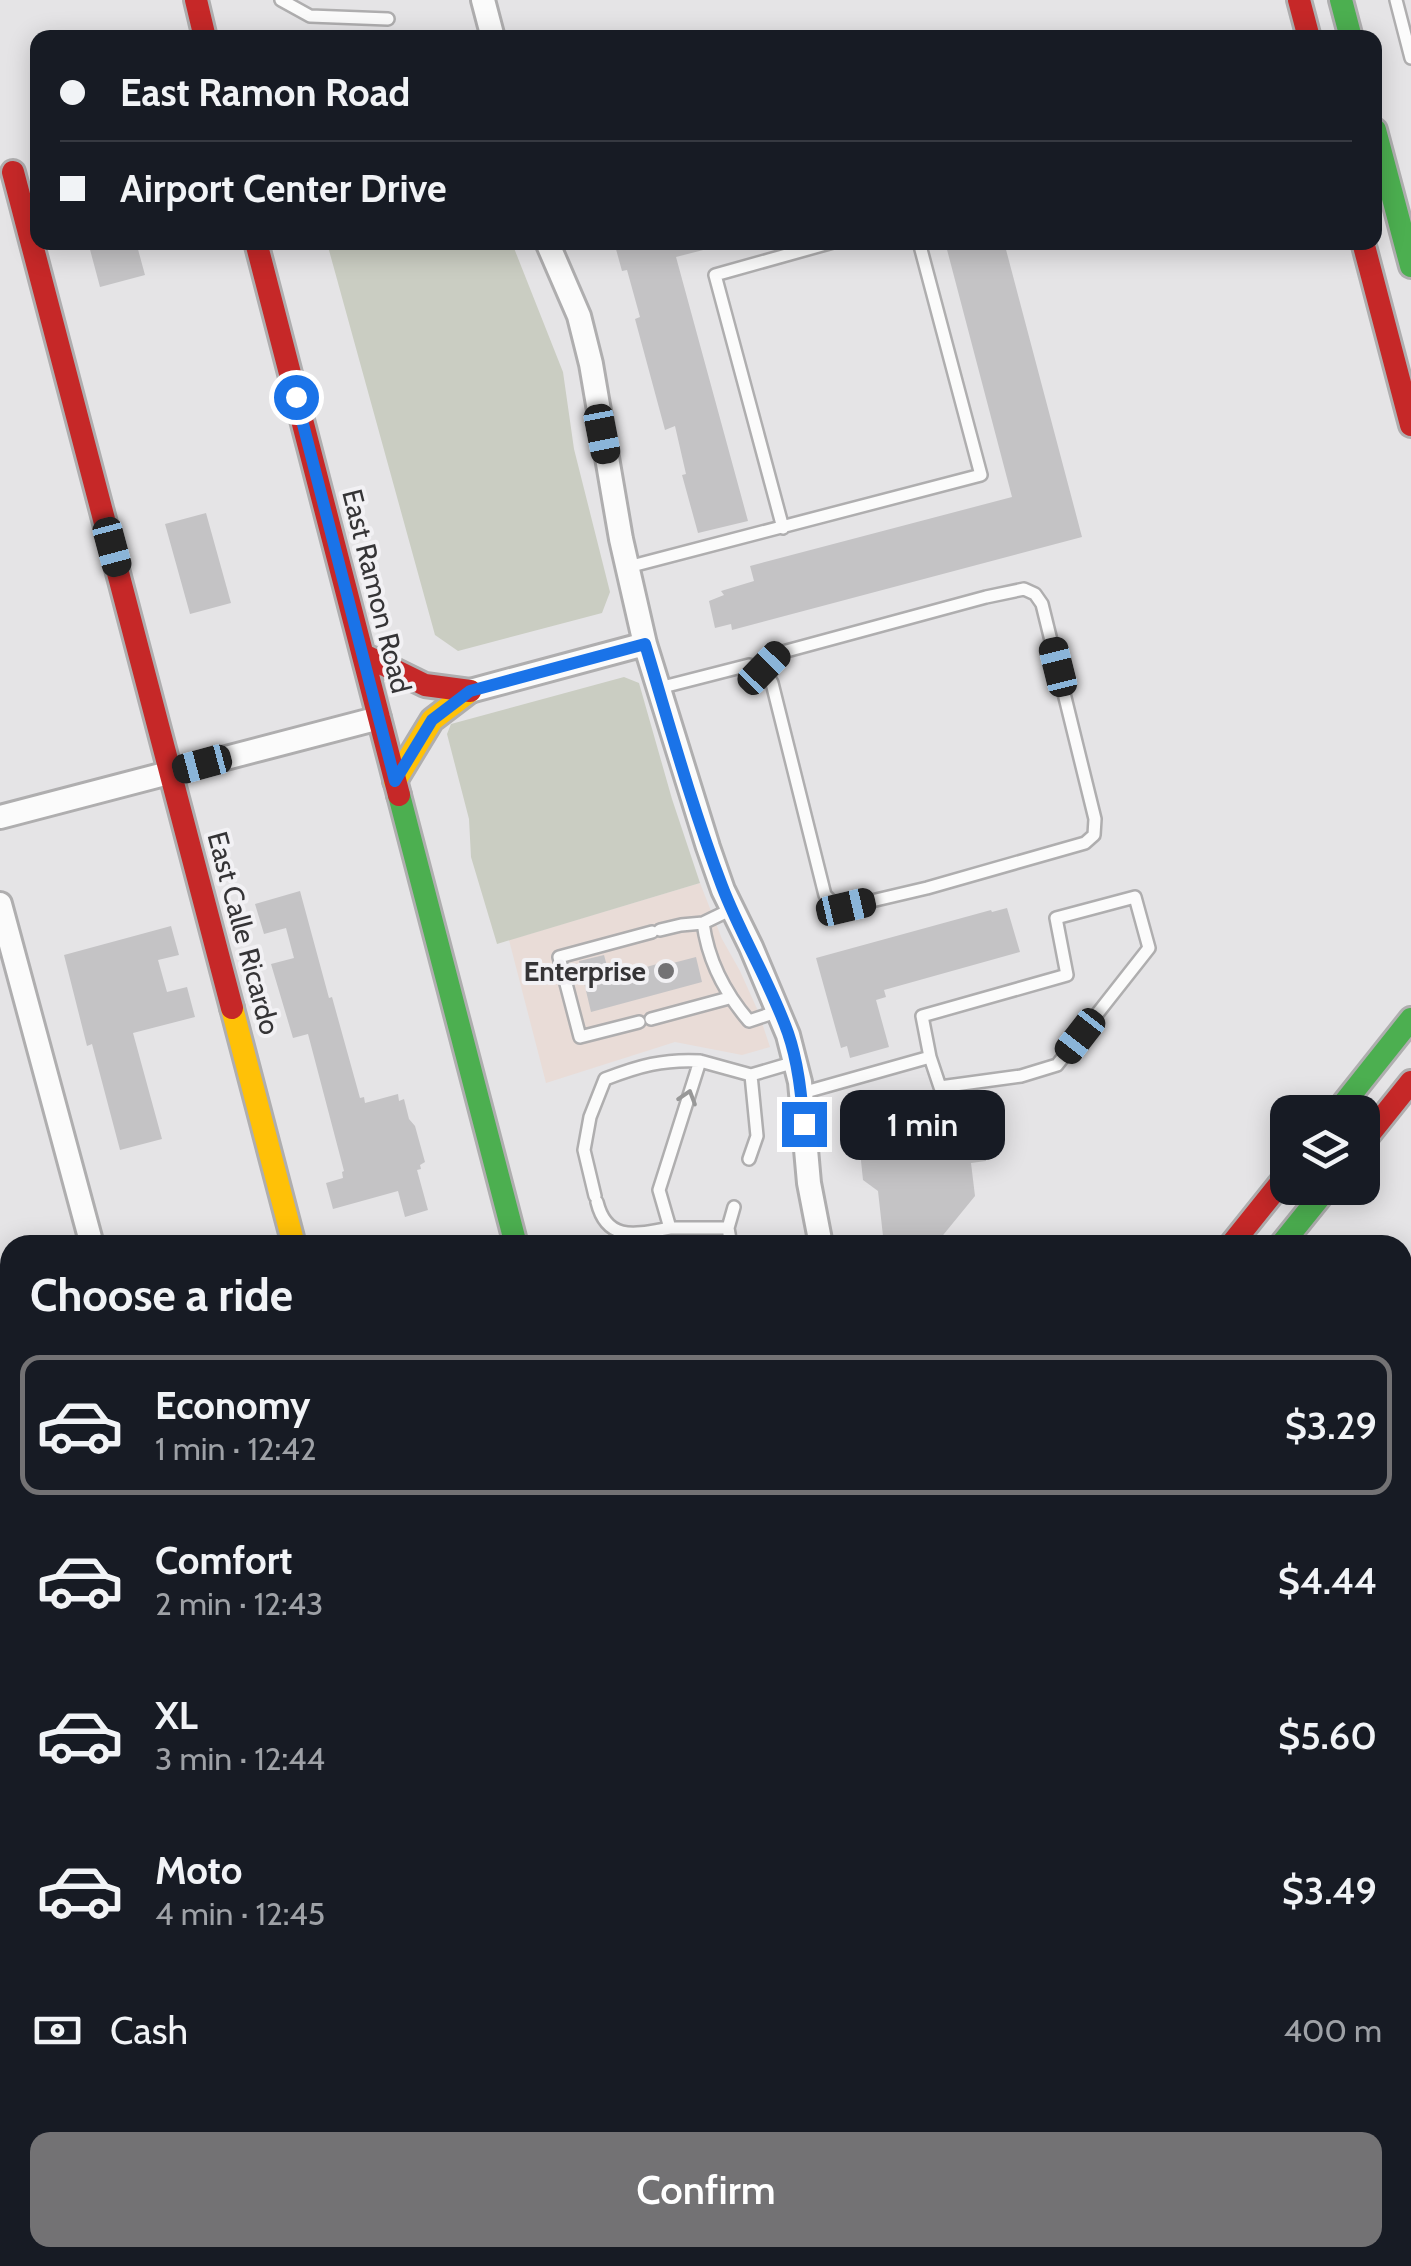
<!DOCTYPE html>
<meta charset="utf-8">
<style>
body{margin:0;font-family:Cabin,sans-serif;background:#20242c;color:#f1f3f6;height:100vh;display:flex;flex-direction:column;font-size:38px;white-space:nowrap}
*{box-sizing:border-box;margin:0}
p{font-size:32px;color:#9ea1a6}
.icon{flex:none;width:55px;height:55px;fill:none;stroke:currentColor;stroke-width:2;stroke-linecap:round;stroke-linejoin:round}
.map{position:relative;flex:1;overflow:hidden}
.sheet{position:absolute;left:0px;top:1235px;width:1412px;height:1032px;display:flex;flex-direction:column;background:#171b24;border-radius:30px 30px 0 0;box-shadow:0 5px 25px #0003}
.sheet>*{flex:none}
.guide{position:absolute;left:30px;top:30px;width:1352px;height:220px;border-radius:20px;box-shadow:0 5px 25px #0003;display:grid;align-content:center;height:220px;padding:0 30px;background:#171b24}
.buttons{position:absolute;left:1270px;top:1095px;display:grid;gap:20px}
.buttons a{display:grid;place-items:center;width:110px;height:110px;border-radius:20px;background:#171b24;box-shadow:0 5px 25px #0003;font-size:50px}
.end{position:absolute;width:45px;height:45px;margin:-22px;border:12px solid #1a73e8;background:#fff;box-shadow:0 0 0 5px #fff}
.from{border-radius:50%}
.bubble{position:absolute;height:70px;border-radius:20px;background:#171b24;box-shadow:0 5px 25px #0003;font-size:32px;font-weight:600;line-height:70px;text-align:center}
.car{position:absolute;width:30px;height:60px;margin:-30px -15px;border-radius:12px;box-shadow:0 0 8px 2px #0007;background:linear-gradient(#222 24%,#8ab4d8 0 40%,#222 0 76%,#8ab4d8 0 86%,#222 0)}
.guide b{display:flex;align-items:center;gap:35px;height:95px;font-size:38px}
.guide b+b{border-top:2px solid #363941}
.guide i{width:25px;height:25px;background:#f1f3f6}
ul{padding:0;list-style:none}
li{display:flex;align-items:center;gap:30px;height:140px;margin:0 20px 15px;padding:0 10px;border:5px solid transparent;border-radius:20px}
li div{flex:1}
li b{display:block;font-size:38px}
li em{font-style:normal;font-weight:600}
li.active{border-color:#737274}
li>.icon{width:90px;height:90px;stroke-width:1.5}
h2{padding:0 30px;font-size:45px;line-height:120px}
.pay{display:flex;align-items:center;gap:25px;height:110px;padding:0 30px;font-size:38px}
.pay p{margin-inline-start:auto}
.action{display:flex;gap:20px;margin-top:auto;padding:20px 30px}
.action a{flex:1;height:115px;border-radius:20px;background:#737274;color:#fff;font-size:40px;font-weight:600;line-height:115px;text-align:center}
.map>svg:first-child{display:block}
</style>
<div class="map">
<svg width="1411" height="2266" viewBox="0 0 1411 2266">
<rect width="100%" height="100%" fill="#e5e4e6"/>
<path fill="#e9dcd7" d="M700,883L722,939L740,971L758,1011L770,1047L742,1055L675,1042L546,1083L509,940Z"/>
<path fill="#cacdc2" d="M327,243H512L563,372L574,449L610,592L602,613L458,651L435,635Z
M624,677L639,683L672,799L700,883L497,944L471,857L469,819L447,734L451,724Z
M578,2258H738L740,2266H581Z"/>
<path fill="#c4c3c5" d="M88,242H136L145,275L100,287Z
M614,242H711V248L676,257L748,521L698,533L682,475L686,474L675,426L665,430L635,319L640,317L627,270L622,271Z
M945,242H1004L1082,537L732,630L731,624L715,628L709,601L724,595L721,591L754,581L750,566L1012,497Z
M206,513L231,603L190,614L165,524Z
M300,891L329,998L332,997L360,1098L364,1097L365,1103L398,1094L399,1101L404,1099L409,1119L415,1126L425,1162L420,1165L421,1169L417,1170L428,1210L405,1217L398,1191L333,1209L326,1183L343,1178L342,1172L344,1171L308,1034L293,1038L271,964L294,958L286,928L264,934L255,904Z
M1007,908L1020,952L884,990L886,997L876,1000L889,1047L850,1058L847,1046L841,1048L816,958L991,910L992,912Z
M171,926L179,955L158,960L167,992L187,987L195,1017L133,1033L162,1139L120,1150L92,1044L87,1046L64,955Z
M604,955L610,977L668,961L669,964L696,957L702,982L591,1012L579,961Z
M893,1105L894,1117L968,1109L973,1134L982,1132L986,1161L971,1163L975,1196L935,1245H884L878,1191L863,1180L858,1132H868L865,1108Z"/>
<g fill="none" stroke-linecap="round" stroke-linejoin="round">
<g stroke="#afaeaf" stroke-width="16">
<path id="lane" d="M281,0L310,16L388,19
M1396,0L1411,58
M783,528L715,275L833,242
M628,567L981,475L919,242
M659,688L749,665L764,669L772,683L825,895L832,902L846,907L927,888L1085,843L1094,835L1095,819L1042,604L1035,594L1024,589L986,597L779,653L764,669
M732,909L703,923C708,960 725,993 749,1021L779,1011
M660,930L681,925L703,923
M651,1019L729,998
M639,1022L580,1037L559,957L652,932
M700,1061L751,1075
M802,1093L930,1057L940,1087L1021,1076L1057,1065L1149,948L1135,897L1056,918L1067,975L922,1016L930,1057
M749,1159L757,1136L751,1075L795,1062
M595,1196L584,1150L590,1117L605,1079C639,1066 663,1059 700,1061L659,1190L670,1228C637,1234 607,1243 597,1202
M670,1228H728
M731,1245L728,1228L734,1207
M1402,1521L1411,1510
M1180,2266L1187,2258"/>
</g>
<g stroke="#afaeaf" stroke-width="28">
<path id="street" d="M483,0L493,38
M547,242L579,316L591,364L621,539L645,644L708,847L723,890L751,947L788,1035L800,1082L809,1183L821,1245
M470,691L645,644
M0,817L379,718
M0,904L92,1245
M0,1693L10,1730
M0,2107L10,2104
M149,2258L152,2266
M355,2258L357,2266
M558,2258L560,2266"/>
</g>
<g stroke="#afaeaf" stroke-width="28">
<path id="fast" d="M1341,0L1351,38
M1375,130L1411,266
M399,795L516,1245
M1337,1112L1411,1019
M1281,1245L1327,1188"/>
</g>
<g stroke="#afaeaf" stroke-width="28">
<path id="slow" d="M395,781L432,720L470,691
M232,1008L294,1245
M0,1461L10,1458
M785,2258L787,2266"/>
</g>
<g stroke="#afaeaf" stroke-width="28">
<path id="jam" d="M196,0L205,38
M1299,0L1309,38
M13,172L232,1008
M256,242L399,795
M1363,242L1411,425
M364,655L425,685L470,691
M1362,1143L1411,1082
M1231,1245L1288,1174
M1082,2266L1087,2258
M1126,2266L1129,2258"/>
</g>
<use href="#lane" stroke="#fbfbfb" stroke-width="11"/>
<use href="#street" stroke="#fbfbfb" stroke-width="22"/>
<use href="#fast" stroke="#4caf50" stroke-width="22"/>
<use href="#slow" stroke="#ffc107" stroke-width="22"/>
<use href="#jam" stroke="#c62828" stroke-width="22"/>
</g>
<defs><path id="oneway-chevron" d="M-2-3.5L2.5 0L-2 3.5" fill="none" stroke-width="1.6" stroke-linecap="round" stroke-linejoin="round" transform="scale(2.5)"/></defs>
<use stroke="#989898" href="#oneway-chevron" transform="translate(688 1097) rotate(-73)"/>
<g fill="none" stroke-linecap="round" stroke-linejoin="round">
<path stroke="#1a73e8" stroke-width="12" d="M296,397L395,781L432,720L470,691L645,644C669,724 692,807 722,886C741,936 770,982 788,1033C798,1062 801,1093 804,1124"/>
</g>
<circle fill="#737274" stroke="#f2f1f4" stroke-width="4" cx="666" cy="971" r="10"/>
<g text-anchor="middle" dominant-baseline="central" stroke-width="8" stroke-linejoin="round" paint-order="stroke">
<g font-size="28" fill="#353436" stroke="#f2f1f4">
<text transform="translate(377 591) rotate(76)">East Ramon Road</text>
<text transform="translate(244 933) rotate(75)">East Calle Ricardo</text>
</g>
<g font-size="28" font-weight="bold" fill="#353436" stroke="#f2f1f4" text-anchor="end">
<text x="646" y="971">Enterprise</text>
</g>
</g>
</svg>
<div class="buttons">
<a><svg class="icon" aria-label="layers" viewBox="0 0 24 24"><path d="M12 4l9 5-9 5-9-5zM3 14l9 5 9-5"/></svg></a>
</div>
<i class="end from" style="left:296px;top:397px"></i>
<i class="end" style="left:804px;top:1124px"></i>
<div class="bubble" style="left:840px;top:1090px;width:165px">1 min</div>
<i class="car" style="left:602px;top:434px;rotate:169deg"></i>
<i class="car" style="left:112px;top:547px;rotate:165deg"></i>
<i class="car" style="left:1058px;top:667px;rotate:346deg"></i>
<i class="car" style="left:764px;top:668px;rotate:44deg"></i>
<i class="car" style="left:202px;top:764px;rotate:255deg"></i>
<i class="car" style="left:846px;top:907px;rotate:77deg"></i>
<i class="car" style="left:1080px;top:1036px;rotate:218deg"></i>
<div class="guide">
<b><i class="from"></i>East Ramon Road</b>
<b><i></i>Airport Center Drive</b>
</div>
<section class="sheet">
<h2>Choose a ride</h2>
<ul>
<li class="active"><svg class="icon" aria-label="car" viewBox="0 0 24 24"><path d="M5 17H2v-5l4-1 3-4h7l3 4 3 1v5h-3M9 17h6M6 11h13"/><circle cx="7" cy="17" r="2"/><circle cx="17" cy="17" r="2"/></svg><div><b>Economy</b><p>1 min · 12:42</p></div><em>$3.29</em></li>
<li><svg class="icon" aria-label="car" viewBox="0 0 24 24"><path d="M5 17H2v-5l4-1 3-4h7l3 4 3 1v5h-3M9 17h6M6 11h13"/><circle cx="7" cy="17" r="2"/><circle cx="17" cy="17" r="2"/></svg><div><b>Comfort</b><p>2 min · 12:43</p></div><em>$4.44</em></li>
<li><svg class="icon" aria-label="car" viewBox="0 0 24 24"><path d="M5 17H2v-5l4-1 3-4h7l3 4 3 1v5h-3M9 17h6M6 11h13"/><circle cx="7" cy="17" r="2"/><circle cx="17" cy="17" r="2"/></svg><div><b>XL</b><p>3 min · 12:44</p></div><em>$5.60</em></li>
<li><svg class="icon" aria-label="car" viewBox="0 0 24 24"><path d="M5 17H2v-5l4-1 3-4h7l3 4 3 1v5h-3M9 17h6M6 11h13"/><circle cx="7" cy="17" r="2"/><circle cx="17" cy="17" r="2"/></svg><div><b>Moto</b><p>4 min · 12:45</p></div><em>$3.49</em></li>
</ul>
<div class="pay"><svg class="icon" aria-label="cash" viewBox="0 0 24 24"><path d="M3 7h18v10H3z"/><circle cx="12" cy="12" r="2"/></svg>Cash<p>400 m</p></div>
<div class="action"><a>Confirm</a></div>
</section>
</div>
